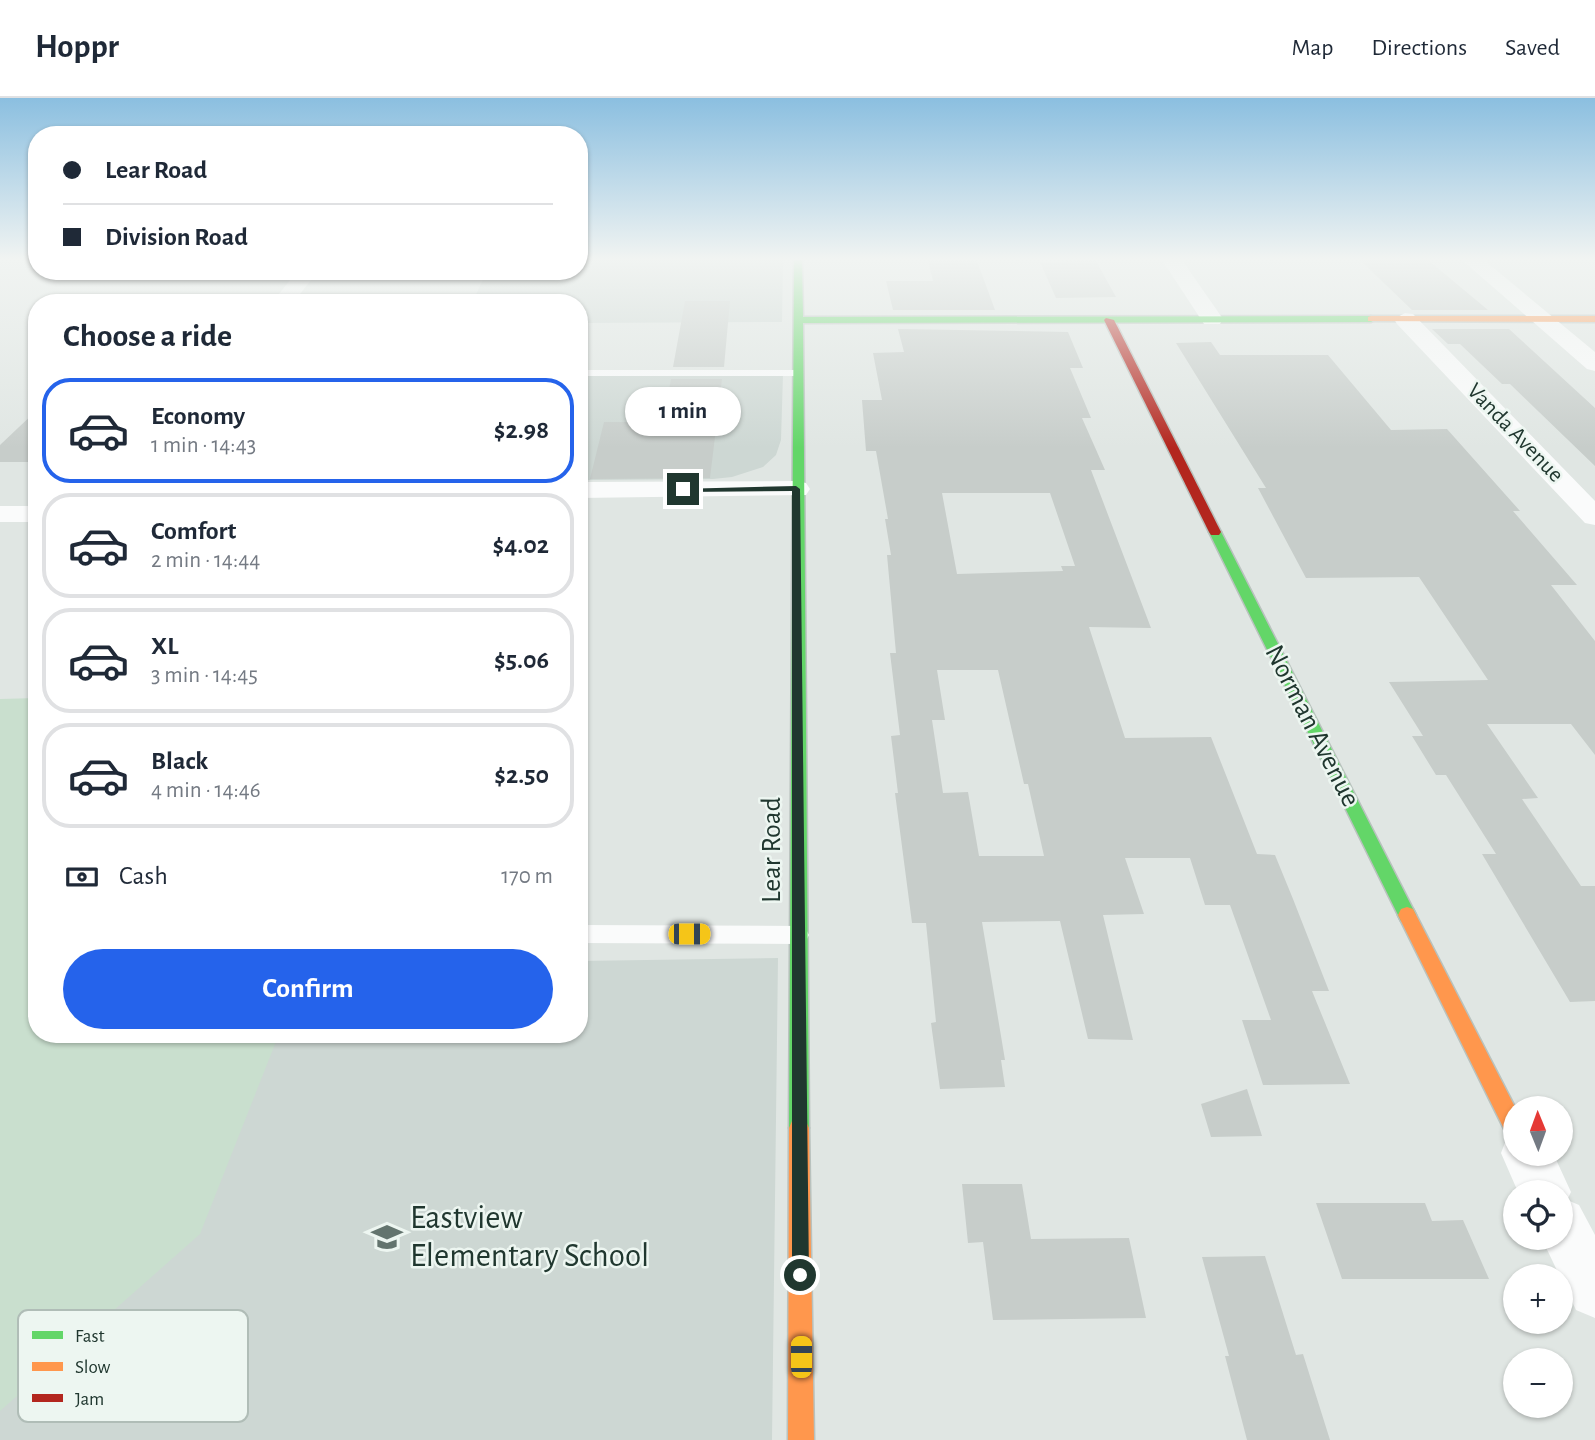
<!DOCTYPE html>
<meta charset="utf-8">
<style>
body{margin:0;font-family:"Alegreya Sans",sans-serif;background:#f6f6f7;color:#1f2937;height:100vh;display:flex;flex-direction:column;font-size:26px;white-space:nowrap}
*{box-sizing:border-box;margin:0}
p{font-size:23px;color:#747a83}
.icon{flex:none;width:38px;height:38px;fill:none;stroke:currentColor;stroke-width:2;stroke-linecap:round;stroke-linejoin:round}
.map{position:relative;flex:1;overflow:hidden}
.details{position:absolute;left:28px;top:196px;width:560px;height:749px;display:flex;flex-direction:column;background:#fff;border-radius:28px;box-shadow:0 2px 5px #0004}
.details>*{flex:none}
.top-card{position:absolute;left:28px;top:28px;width:560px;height:154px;border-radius:28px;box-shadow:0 2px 5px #0004;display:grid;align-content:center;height:154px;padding:0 35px;background:#fff}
.needle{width:46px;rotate:359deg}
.buttons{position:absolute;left:1503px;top:998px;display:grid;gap:14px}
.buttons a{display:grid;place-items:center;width:70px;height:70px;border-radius:50%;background:#fff;box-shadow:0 2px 5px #0004;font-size:35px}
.end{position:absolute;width:32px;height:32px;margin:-16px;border:9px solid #20372f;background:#fff;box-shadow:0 0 0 4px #fff}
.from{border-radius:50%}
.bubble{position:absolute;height:49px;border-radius:24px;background:#fff;box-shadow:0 2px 5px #0004;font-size:23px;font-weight:600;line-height:49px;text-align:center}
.car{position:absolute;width:21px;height:42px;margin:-21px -10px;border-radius:9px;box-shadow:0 0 5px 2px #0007;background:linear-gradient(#f5c518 24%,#345 0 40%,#f5c518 0 76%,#345 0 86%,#f5c518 0)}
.top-card b{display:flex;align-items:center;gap:24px;height:66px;font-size:26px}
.top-card b+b{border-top:2px solid #e0e1e3}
.top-card i{width:18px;height:18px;background:#1f2937}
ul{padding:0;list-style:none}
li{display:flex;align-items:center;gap:21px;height:105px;margin:0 14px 10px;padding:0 21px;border:4px solid #e0e1e3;border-radius:28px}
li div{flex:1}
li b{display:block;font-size:26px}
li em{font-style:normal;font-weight:600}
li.on{border-color:#2563eb}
li>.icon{width:63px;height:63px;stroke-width:1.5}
h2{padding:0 35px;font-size:32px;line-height:84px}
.pay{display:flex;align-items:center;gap:18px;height:77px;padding:0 35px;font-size:26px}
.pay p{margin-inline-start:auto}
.cta{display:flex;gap:14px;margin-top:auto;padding:14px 35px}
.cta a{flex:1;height:80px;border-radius:42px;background:#2563eb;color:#fff;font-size:28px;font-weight:600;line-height:80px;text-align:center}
header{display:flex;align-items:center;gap:42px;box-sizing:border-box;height:98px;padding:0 35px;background:#fff;border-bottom:2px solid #e0e1e3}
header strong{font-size:33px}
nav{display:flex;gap:38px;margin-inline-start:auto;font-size:24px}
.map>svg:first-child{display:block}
</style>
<header>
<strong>Hoppr</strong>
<nav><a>Map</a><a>Directions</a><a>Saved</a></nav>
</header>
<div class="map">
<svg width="1595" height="1342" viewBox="0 0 1595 1342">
<rect width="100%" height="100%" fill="#e0e6e3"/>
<path fill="#cdd7d3" d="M579,162H783L782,224L579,225V205H472L487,173H579Z
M783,276L781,342L776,357L763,369L732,379L713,381L579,382V278Z
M778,860L772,1342H0V871L37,936H579V863Z"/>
<path fill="#c9dfce" d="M37,600V936H279L200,1136L0,1313V601Z"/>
<path fill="#c7cdca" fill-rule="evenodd" d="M1360,162H1428L1488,212H1412Z
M928,163H977L995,212H893L886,183H933Z
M1096,163L1116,199L1056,200L1040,164Z
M685,203H730L724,269H673Z
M898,231L1068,234L1083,270H1070L1091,320H1082L1105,372H1091L1151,530L1089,529L1125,640L1211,639L1257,756L1275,757L1293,801L1329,893H1312L1350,986L1263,987L1242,922H1271L1230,807H1205L1190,760H1125L1144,816L1103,817L1133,942L1088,941L1060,823L982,824L1005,962H1001L1005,989L940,991L931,925L936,924L926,825H912L895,695H898L891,638L900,637L890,555H896L887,457H891L885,421H888L876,353H866L862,302H882L873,255L904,254ZM942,395H1050L1075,468H1061L1063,473L957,476ZM937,572H998L1024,686H1028L1044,758H979L968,694L943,695L932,622H945Z
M1432,231H1509L1595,310V368L1510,286H1502L1460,246H1448Z
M1211,244L1220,257H1328L1391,332L1447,331L1520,413H1513L1577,487H1551L1595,543V657L1571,626H1487L1538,700L1522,701L1581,788H1595V903L1570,904L1482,756H1496L1446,677H1436L1412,638H1423L1389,584L1488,582L1419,479L1306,480L1258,390H1266L1176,245Z
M671,281H722L710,380L590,381L604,324H663Z
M37,312V364H0V347Z
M1247,991L1262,1038L1211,1039L1201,1006Z
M962,1086H1022L1031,1141L1129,1140L1146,1220L993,1222L983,1144L968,1145Z
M1316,1105H1425L1432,1123L1463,1122L1489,1181H1342Z
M1265,1158L1296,1257L1303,1256L1330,1342H1247L1225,1258H1229L1202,1159Z"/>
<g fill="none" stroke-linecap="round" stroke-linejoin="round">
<g stroke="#b9c2be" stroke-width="3">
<path id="fast" d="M794,162H802L803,219L1371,218L1376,221L1371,224L803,225L809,1030L806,1037L799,1040L792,1037L789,1030Z
M1215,430L1221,434L1413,811L1416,817L1413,823L1407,825L1401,823L1209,434Z"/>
</g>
<g stroke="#b9c2be" stroke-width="3">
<path id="slow" d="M1371,218H1595V224L1368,223V219Z
M1407,809L1413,811L1516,1011V1044L1509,1041L1398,817L1401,811Z
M799,1020L806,1023L809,1030L814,1342H788L789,1030L792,1023Z"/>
</g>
<g stroke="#b9c2be" stroke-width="3">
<path id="jam" d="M1106,220L1114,222L1221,434L1219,437H1211L1209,434L1104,222Z"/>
</g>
<path fill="#fafbfb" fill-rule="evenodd" d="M579,272H797L803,275L797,278H579Z
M579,827L799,828L806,831L809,837L806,843L799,846L579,845Z"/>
<path fill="#fafbfb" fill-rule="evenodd" d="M1162,162H1182L1223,221L1220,226H1204Z
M1462,162H1484L1595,254V273L1587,271Z
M297,173H318L293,205H272Z
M1405,215L1413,216L1595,403V427L1585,425L1397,226L1394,221Z
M796,383L806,385L810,391L806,397L579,400V384Z
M0,408H37V424H0Z
M1516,1034V1055H1553L1571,1094L1567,1102L1579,1107L1595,1137V1220L1576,1212L1541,1139H1561V1094H1518L1501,1055L1508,1037Z"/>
<use href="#fast" fill="#63d668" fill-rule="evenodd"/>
<use href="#slow" fill="#ff974d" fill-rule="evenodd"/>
<use href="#jam" fill="#b3261e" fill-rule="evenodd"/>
</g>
<linearGradient id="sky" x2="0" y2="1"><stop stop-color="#8bbfe0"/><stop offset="0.46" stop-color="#f1f4f2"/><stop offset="1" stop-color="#f1f4f2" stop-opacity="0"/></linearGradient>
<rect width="1595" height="350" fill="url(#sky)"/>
<path fill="#20372f" d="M796,388L800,391L809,1177L800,1185L792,1177V393L683,394L678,391Z"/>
<defs>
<g id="school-bare" transform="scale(2.415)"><path d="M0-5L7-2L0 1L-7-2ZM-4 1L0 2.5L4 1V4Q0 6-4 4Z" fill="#63746e" stroke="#edf6f1" stroke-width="2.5" paint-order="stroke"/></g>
</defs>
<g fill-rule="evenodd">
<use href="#school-bare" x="387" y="1139"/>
</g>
<g text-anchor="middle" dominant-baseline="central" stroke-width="5" stroke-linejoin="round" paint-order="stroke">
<g font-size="23" fill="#20372f" stroke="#edf6f1">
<text transform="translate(1515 335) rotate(46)">Vanda Avenue</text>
</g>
<g font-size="28" fill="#20372f" stroke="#edf6f1">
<text transform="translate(1312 628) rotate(63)">Norman Avenue</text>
<text transform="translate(772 752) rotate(-90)">Lear Road</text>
</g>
<g font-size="33" fill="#20372f" stroke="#edf6f1" text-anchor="start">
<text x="410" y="1120">Eastview<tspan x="410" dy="38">Elementary School</tspan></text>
</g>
</g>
<rect x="18" y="1212" width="230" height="112" rx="10" fill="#edf6f1" stroke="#b0bdb7" stroke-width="2"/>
<rect x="32" y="1233" width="31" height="8" fill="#63d668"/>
<rect x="32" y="1264" width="31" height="9" fill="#ff974d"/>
<rect x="32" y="1296" width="31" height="8" fill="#b3261e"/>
<g font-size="19" fill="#20372f">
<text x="75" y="1244">Fast</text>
<text x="75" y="1275">Slow</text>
<text x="75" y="1307">Jam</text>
</g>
</svg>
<div class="buttons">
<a><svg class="needle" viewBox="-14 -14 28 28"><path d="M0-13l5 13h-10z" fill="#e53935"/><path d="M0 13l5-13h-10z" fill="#747a83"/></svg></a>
<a><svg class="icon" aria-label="locate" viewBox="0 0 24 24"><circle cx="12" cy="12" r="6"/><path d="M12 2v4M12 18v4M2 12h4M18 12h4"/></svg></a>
<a>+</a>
<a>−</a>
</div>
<i class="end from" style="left:800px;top:1177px"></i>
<i class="end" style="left:683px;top:391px"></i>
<div class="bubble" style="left:625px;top:289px;width:116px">1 min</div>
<i class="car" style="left:689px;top:836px;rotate:90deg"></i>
<i class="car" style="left:801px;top:1259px;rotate:0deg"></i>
<div class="top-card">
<b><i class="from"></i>Lear Road</b>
<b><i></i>Division Road</b>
</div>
<section class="details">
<h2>Choose a ride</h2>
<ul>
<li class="on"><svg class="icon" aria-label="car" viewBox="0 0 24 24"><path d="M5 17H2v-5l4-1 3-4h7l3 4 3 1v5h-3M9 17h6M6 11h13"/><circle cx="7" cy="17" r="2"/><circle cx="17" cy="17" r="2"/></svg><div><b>Economy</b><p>1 min · 14:43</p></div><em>$2.98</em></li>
<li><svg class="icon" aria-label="car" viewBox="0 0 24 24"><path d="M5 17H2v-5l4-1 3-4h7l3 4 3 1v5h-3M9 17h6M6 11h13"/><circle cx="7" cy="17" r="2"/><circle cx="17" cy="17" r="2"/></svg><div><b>Comfort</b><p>2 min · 14:44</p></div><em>$4.02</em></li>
<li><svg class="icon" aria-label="car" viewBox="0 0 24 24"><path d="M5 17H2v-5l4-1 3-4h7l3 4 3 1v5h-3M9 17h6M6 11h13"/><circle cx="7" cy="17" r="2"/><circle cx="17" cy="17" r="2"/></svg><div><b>XL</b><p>3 min · 14:45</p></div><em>$5.06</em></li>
<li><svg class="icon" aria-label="car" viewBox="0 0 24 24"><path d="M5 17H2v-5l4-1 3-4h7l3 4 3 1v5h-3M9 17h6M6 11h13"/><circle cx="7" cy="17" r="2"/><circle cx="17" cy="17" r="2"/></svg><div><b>Black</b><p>4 min · 14:46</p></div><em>$2.50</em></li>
</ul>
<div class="pay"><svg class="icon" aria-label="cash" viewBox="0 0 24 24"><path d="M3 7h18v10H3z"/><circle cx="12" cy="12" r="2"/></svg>Cash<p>170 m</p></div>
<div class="cta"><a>Confirm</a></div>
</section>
</div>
